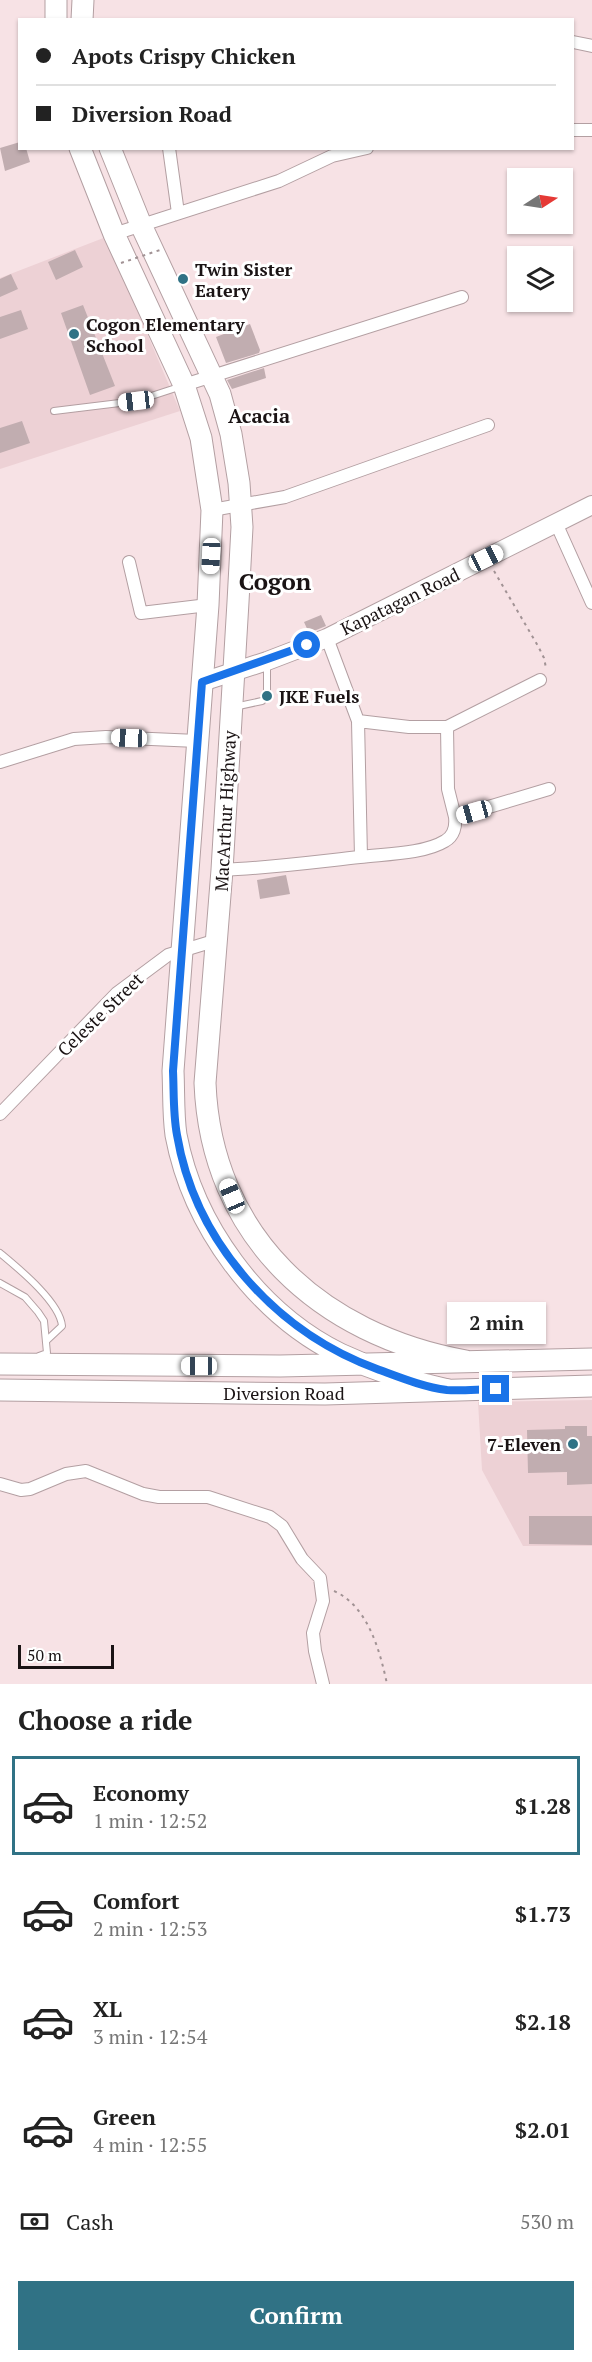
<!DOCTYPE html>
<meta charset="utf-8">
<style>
body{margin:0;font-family:"PT Serif",serif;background:#f6f6f6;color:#222;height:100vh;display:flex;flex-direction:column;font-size:22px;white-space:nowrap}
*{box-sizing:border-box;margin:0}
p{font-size:20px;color:#767676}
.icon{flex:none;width:33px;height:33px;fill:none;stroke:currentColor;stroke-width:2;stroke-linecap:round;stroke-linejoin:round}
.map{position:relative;height:1684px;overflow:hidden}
.sheet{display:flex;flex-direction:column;background:#fff;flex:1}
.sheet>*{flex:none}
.hud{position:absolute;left:18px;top:18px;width:556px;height:132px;border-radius:0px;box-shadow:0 2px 4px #0004;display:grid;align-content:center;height:132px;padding:0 18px;background:#fff}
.needle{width:39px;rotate:78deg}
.fabs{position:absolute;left:507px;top:168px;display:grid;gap:12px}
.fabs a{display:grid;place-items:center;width:66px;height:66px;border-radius:0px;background:#fff;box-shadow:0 2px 4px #0004;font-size:30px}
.scale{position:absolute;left:18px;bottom:15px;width:96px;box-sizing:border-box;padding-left:6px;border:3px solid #1a1314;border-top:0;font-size:16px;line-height:21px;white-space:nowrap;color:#1a1314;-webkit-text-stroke:4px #fff;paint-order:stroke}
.end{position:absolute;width:27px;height:27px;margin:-14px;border:8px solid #1a73e8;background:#fff;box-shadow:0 0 0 3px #fff}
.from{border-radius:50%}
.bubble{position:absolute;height:42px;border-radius:0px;background:#fff;box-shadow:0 2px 4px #0004;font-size:20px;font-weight:700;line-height:42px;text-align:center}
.car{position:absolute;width:18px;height:36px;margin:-18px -9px;border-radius:8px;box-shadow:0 0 4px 2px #0007;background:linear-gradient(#fff 24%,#345 0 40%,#fff 0 76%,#345 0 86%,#fff 0)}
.hud b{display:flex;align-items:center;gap:21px;height:57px;font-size:22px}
.hud b+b{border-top:2px solid #e0e0e0}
.hud i{width:15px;height:15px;background:#222}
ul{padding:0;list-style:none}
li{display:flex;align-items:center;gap:18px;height:99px;margin:0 12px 9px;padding:0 6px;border:3px solid transparent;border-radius:0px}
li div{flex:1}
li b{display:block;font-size:22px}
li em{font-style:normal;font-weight:700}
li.on{border-color:#307285}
li>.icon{width:54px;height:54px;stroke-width:1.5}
h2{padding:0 18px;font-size:27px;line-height:72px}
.pay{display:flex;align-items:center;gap:15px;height:66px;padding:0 18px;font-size:22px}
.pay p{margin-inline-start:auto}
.primary-button{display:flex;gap:12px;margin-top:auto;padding:12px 18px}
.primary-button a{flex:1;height:69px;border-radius:0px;background:#307285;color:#fff;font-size:24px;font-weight:700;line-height:69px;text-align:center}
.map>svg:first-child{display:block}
</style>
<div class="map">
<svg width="592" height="1684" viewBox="0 0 592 1684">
<rect width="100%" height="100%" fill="#f7e2e5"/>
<path fill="#edd1d5" d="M106,237L180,411L0,469V278Z
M592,1400V1546H523L482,1470L478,1402Z"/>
<path fill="#c1adb0" d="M20,142V148H26L30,162L5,171L0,148Z
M75,250L83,267L56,280L48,262Z
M11,274L18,289L0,297V279Z
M83,305L115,386L90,395L61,313Z
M21,310L28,329L0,339V317Z
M250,324L260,350L259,353L226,363L216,337Z
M264,368L266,378L232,389L227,380Z
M22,421L30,443L0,453V428Z
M321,615L326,626L309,633L304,622Z
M286,875L290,894L260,899L257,880Z
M565,1426H587V1436H592V1484L567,1485V1472L528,1473L527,1430L565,1429Z
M529,1516H592V1545L529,1544Z"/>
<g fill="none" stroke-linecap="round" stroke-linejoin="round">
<g stroke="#b39fa2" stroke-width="8">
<path id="service" d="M54,411L136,401L179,387
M267,664V690
M234,707L262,701
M0,1253C18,1268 60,1302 62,1326L46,1341
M0,1283L25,1297L38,1312L44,1321L47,1353L39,1356"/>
</g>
<g stroke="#b39fa2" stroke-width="14">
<path id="minor" d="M573,42L592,46
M573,130H592
M169,148L178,213
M114,234L279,181L332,156L367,148
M184,385L462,297
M212,510L285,497L488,425
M556,523L592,603
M129,562L141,613L208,605
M327,638L358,721L361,857
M358,721L409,727H447L540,680
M447,727L448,789L455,817L549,789
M0,762L74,739L106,737L197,741
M222,870C269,868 314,862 360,857C384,854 424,854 445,841C454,836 456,826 455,817
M0,1114L117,993L168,955L217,940
M0,1484L21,1490L30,1489L66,1474L86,1471L143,1494L159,1497H208L270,1517L282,1526L302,1559L320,1578L323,1601L313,1633L315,1651L323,1684"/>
</g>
<g stroke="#b39fa2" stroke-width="20">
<path id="secondary" d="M202,682L267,661L327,638L592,505"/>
</g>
<g stroke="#b39fa2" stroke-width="23">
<path id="trunk" d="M56,20V0
M82,20L83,0
M80,148L114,234L184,385L201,438L212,510L208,605L173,1071C174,1092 173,1114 176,1135C193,1225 257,1313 340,1354C374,1370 410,1382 448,1390
M110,148L141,225L220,394L231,434L239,483L242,527L238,602L222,870L205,1083C211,1236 320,1335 466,1361
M0,1364L280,1366L592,1359
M0,1390L325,1394L592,1386"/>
</g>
<path stroke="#a19294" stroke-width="2" stroke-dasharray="3 4.5" stroke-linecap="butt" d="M494,571L538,646L544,658L546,668
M334,1591C368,1606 380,1651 387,1684"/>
<use href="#service" stroke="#fff" stroke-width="6"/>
<use href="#minor" stroke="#fff" stroke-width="12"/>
<use href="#secondary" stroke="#fff" stroke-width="18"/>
<use href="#trunk" stroke="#fff" stroke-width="21"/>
<path stroke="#a19294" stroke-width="2" stroke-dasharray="3 4.5" stroke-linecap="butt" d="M121,263L160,250"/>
</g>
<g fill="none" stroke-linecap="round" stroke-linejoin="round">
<path stroke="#1a73e8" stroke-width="8" d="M307,645L202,682L173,1071C174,1092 173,1114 177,1135C195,1242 276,1332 377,1369C399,1377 423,1387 447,1390C463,1391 480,1389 496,1389"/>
</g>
<g fill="#307285" stroke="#fff" stroke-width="2">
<circle cx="183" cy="279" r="6"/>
<circle cx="74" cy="334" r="6"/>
<circle cx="267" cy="696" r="6"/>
<circle cx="573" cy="1444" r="6"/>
</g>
<g text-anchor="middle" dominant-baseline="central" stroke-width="6" stroke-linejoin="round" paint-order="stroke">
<g font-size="18" font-weight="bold" fill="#1a1314" stroke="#fff" text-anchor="start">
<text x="195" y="269">Twin Sister<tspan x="195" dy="21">Eatery</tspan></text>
<text x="86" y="324">Cogon Elementary<tspan x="86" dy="21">School</tspan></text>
<text x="279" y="696">JKE Fuels</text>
<text x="561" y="1444" text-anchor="end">7-Eleven</text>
</g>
<g font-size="18" fill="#1a1314" stroke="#fff">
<text transform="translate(400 601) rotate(-26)">Kapatagan Road</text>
<text transform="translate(225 811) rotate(-87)">MacArthur Highway</text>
<text transform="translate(100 1014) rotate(-44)">Celeste Street</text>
<text x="284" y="1393">Diversion Road</text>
</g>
<g font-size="20" font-weight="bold" fill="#1a1314" stroke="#fff">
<text x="259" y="415">Acacia</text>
</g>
<g font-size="24" font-weight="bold" fill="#1a1314" stroke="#fff">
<text x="275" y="581">Cogon</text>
</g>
</g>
</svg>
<div class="fabs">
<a><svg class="needle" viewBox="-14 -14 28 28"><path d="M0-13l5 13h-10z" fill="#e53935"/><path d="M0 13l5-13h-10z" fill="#767676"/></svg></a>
<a><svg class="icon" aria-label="layers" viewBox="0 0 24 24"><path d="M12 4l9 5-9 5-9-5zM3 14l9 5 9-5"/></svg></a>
</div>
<div class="scale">50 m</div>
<i class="end from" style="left:307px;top:645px"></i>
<i class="end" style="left:496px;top:1389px"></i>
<div class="bubble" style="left:447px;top:1302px;width:99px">2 min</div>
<i class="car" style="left:136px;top:401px;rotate:263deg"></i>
<i class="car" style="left:211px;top:556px;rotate:183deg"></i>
<i class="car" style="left:486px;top:558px;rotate:64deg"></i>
<i class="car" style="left:129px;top:738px;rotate:272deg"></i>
<i class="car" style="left:474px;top:812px;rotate:254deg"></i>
<i class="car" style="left:232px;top:1196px;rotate:337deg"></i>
<i class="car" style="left:199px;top:1366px;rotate:270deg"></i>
<div class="hud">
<b><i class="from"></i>Apots Crispy Chicken</b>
<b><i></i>Diversion Road</b>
</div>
</div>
<section class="sheet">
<h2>Choose a ride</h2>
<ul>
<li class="on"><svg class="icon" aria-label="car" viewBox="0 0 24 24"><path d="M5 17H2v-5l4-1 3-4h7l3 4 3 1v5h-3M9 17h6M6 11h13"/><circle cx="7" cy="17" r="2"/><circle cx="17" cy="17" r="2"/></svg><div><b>Economy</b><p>1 min · 12:52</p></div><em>$1.28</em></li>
<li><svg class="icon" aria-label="car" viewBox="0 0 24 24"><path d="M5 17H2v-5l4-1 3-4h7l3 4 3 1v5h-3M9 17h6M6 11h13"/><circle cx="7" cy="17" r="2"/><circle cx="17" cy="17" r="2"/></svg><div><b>Comfort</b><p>2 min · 12:53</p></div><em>$1.73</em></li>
<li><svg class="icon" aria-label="car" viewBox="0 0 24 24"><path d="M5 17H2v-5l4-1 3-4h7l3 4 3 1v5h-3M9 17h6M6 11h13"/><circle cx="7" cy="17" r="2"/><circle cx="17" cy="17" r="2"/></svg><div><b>XL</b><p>3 min · 12:54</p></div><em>$2.18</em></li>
<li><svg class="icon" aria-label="car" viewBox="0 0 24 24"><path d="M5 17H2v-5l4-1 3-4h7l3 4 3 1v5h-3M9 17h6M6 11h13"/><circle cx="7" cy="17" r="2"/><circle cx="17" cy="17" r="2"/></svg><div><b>Green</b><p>4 min · 12:55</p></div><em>$2.01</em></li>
</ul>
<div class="pay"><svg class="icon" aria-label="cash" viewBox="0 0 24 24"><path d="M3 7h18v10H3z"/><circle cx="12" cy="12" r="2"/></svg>Cash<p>530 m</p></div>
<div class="primary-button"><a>Confirm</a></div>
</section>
